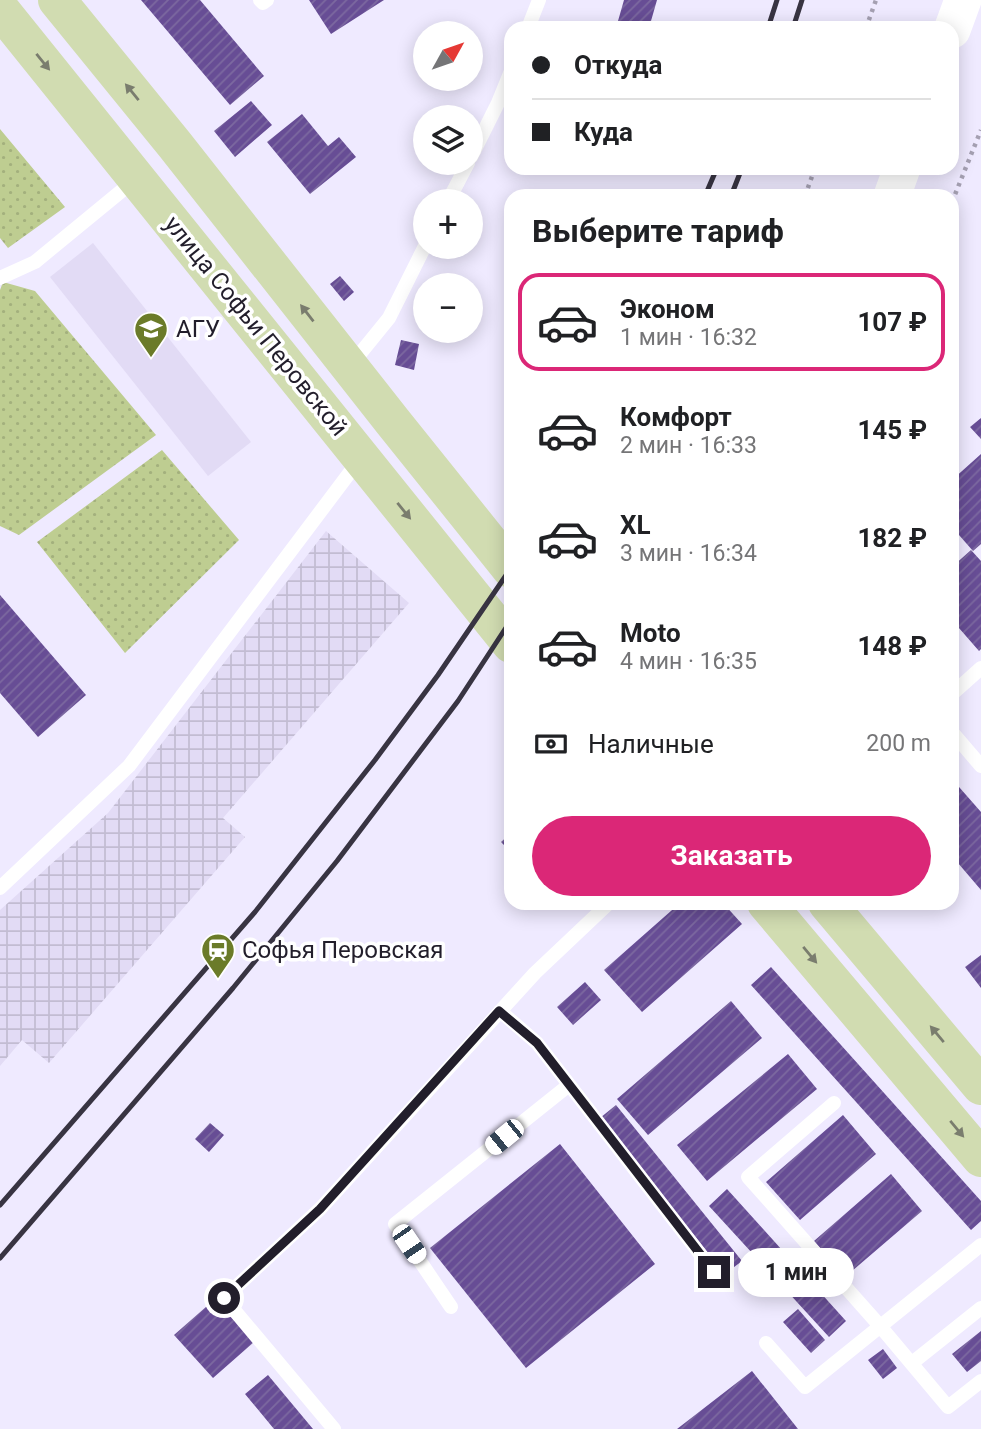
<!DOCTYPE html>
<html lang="ru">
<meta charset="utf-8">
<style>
body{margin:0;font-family:Roboto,sans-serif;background:#f6f6f6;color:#202124;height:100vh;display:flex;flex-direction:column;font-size:26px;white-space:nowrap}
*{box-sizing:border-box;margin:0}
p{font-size:23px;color:#757577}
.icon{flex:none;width:38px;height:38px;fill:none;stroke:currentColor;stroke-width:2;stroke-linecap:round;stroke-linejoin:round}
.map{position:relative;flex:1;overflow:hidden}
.drawer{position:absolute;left:504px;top:189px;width:455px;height:721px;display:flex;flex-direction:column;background:#fff;border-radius:21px;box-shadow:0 4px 18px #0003}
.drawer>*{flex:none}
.guide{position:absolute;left:504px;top:21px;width:455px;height:154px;border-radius:21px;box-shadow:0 4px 18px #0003;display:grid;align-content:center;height:154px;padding:0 28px;background:#fff}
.needle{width:46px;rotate:50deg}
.tools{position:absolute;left:413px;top:21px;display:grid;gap:14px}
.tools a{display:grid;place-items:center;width:70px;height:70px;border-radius:50%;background:#fff;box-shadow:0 4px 18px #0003;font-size:35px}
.end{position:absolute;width:32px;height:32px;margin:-16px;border:9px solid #221e2b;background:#fff;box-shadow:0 0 0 4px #fff}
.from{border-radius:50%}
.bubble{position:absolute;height:49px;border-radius:24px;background:#fff;box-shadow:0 4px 18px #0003;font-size:23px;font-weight:700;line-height:49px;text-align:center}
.car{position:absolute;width:21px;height:42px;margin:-21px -10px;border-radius:9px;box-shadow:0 0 5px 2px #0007;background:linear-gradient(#fff 24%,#345 0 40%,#fff 0 76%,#345 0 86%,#fff 0)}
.guide b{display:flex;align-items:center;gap:24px;height:66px;font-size:26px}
.guide b+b{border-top:2px solid #e0e0e0}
.guide i{width:18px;height:18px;background:#202124}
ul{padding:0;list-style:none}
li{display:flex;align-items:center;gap:21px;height:98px;margin:0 14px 10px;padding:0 14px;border:4px solid transparent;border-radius:21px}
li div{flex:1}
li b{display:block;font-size:26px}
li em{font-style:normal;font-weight:700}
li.selected{border-color:#db2777}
li>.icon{width:63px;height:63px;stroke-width:1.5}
h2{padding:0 28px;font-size:32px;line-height:84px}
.pay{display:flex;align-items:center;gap:18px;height:77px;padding:0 28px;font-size:26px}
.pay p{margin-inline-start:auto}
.primary-button{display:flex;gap:14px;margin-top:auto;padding:14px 28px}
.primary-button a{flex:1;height:80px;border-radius:42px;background:#db2777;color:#fff;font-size:28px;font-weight:700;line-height:80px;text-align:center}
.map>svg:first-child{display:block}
</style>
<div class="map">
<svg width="981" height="1429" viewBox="0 0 981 1429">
<defs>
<pattern id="industrial-grid" width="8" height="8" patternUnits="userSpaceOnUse" patternTransform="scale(1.75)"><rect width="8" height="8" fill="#e2dbf5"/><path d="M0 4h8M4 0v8" fill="none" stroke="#c2bcd2"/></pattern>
<pattern id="green-dots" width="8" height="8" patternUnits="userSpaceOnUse" patternTransform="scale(1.75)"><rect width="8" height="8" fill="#becd91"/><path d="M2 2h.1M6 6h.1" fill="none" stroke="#a3b07d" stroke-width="1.8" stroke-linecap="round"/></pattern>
<pattern id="building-hatch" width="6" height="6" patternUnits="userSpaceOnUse" patternTransform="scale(1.75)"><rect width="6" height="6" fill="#674d95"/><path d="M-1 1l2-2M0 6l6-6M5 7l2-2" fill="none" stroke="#7c69a0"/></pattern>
</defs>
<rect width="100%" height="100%" fill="#efeaff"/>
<path fill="#e2dbf5" d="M93,243L251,442L208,476L50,277Z"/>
<path fill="url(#industrial-grid)" d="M326,531L409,603L223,818L245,837L49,1063L22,1040L0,1066V910L108,813Z"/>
<path fill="url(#green-dots)" d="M0,129L65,207L8,248L0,238Z
M3,282L35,291L156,435L19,535L0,526V290Z
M162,450L239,540L125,653L37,542Z"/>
<path fill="url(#building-hatch)" d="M141,0H200L264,76L230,105Z
M309,0H384L331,34Z
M624,0H657L649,28H616Z
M251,101L272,125L235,157L214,131Z
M302,114L328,146L339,137L356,157L310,194L267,142Z
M340,276L354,292L344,301L330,284Z
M401,340L419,344L414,370L395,365Z
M981,418V439L970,427Z
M981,454V544L973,551L952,527V480Z
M971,550L981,561V649L979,651L952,620V567Z
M0,595L86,695L38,737L0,693Z
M952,779L981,812V890L952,856Z
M511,833V852L501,842Z
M680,903H723L742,924L642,1012L604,970Z
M981,955V988L965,967Z
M771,967L981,1201V1221L971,1230L751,985Z
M585,982L601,1000L573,1025L557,1007Z
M731,1001L762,1038L648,1135L617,1099Z
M788,1054L817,1089L707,1181L677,1145Z
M616,1105L742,1261L725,1274L600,1118Z
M843,1115L876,1154L800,1220L766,1182Z
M210,1123L224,1135L209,1152L195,1139Z
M560,1144L655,1264L526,1368L430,1248Z
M891,1174L922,1211L845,1277L814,1241Z
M727,1189L846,1321L829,1337L709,1206Z
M215,1299L254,1342L213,1378L174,1335Z
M798,1309L825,1340L811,1353L783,1322Z
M981,1331V1361L967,1372L952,1354Z
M883,1349L897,1368L883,1379L868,1360Z
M752,1371L798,1429H677Z
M268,1375L313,1429H274L245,1394Z"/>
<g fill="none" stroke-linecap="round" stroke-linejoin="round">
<path stroke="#a5a0b2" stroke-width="4.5" stroke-dasharray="3.5 5" stroke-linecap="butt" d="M866,28L876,0
M805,196L815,168
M952,202L981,130"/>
<path stroke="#fff" stroke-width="14" d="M260,0L263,3L267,0
M528,28L539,0
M471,157L498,103L511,71
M448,201L468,163
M0,278L35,262L136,179
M350,366L389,318L425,246
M952,694L981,668
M952,732L981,766
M0,888L129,766L360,459
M500,1011L537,1043L714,1272
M834,1103L748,1177L880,1326L948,1407L981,1381
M451,1307L395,1224L569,1085
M766,1343L805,1387L981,1245
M912,1363L981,1308
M334,1429L224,1298L320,1209L535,973L609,903"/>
<path stroke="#fff" stroke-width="37" d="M952,30L963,0
M892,196L902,168"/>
<path stroke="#d1dcb1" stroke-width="38" d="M57,0L175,145L393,422L511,569
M0,9L511,644
M766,903L981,1158
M827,903L981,1086"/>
<path stroke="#383442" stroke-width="5" d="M768,28L777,0
M793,28L802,0
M705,196L717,168
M731,196L742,168
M0,1205L255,912L375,760L438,675L511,568
M0,1258L233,988L337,861L458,701L511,620"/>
</g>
<defs><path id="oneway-solid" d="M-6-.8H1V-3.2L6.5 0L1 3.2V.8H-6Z" transform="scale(1.75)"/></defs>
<g fill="#7a7d6e">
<use href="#oneway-solid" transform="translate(43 62) rotate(51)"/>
<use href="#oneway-solid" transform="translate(132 92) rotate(-129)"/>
<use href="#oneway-solid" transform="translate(307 313) rotate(-128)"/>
<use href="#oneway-solid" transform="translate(404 511) rotate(51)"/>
<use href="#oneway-solid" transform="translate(810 955) rotate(50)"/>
<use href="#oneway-solid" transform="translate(937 1034) rotate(-130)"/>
<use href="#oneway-solid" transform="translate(957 1129) rotate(50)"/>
</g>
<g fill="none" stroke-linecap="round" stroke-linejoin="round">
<path stroke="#221e2b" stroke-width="9" d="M224,1298L320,1209L499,1011L537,1043L714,1272"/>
</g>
<defs>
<g id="university-pin" transform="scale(1.75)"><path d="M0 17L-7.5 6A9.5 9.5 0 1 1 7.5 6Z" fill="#6b7b29" stroke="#fff"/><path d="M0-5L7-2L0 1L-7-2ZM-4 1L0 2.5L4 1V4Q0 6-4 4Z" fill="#fff"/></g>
<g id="station-pin" transform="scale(1.75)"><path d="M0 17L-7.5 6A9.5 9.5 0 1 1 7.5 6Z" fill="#6b7b29" stroke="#fff"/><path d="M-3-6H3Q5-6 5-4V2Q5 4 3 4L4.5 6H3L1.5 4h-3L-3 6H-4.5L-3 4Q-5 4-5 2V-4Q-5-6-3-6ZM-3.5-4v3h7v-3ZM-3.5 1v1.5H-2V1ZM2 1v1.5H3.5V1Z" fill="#fff"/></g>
</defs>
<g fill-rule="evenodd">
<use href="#university-pin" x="151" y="329"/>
<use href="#station-pin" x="218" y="950"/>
</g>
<g text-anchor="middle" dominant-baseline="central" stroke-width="7" stroke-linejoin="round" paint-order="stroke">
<g font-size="24" fill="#221e2b" stroke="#fff">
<text transform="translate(256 326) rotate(51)">улица Софьи Перовской</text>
</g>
<g font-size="24" fill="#221e2b" stroke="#fff" text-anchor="start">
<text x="176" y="329">АГУ</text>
<text x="242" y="950">Софья Перовская</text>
</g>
</g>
</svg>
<div class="tools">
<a><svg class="needle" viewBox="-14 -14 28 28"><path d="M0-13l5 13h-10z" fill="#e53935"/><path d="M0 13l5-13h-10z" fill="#757577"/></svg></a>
<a><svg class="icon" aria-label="layers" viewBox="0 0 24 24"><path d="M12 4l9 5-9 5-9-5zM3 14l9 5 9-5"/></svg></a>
<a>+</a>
<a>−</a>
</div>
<i class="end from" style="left:224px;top:1298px"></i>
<i class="end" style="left:714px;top:1272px"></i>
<div class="bubble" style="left:738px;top:1248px;width:116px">1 мин</div>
<i class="car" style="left:504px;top:1137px;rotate:231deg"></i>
<i class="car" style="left:409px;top:1244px;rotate:146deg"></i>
<div class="guide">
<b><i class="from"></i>Откуда</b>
<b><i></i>Куда</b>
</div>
<section class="drawer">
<h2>Выберите тариф</h2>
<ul>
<li class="selected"><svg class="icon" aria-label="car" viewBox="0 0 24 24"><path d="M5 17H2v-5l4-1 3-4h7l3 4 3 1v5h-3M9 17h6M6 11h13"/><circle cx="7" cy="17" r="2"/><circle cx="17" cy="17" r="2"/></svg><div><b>Эконом</b><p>1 мин · 16:32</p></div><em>107 ₽</em></li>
<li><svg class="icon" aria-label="car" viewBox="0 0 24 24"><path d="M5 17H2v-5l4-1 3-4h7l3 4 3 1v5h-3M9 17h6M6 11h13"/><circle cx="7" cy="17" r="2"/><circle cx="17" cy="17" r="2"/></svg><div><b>Комфорт</b><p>2 мин · 16:33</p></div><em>145 ₽</em></li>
<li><svg class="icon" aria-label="car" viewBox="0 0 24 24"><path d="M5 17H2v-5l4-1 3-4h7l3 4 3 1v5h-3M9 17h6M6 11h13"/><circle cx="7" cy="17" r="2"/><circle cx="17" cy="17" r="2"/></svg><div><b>XL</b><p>3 мин · 16:34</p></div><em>182 ₽</em></li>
<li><svg class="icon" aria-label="car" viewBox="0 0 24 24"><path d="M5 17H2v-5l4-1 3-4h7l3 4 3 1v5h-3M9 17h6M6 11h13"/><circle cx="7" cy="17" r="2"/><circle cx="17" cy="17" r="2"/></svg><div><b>Moto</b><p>4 мин · 16:35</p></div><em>148 ₽</em></li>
</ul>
<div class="pay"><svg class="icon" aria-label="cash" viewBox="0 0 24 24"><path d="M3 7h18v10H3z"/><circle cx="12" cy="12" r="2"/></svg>Наличные<p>200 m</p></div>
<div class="primary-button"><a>Заказать</a></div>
</section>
</div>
